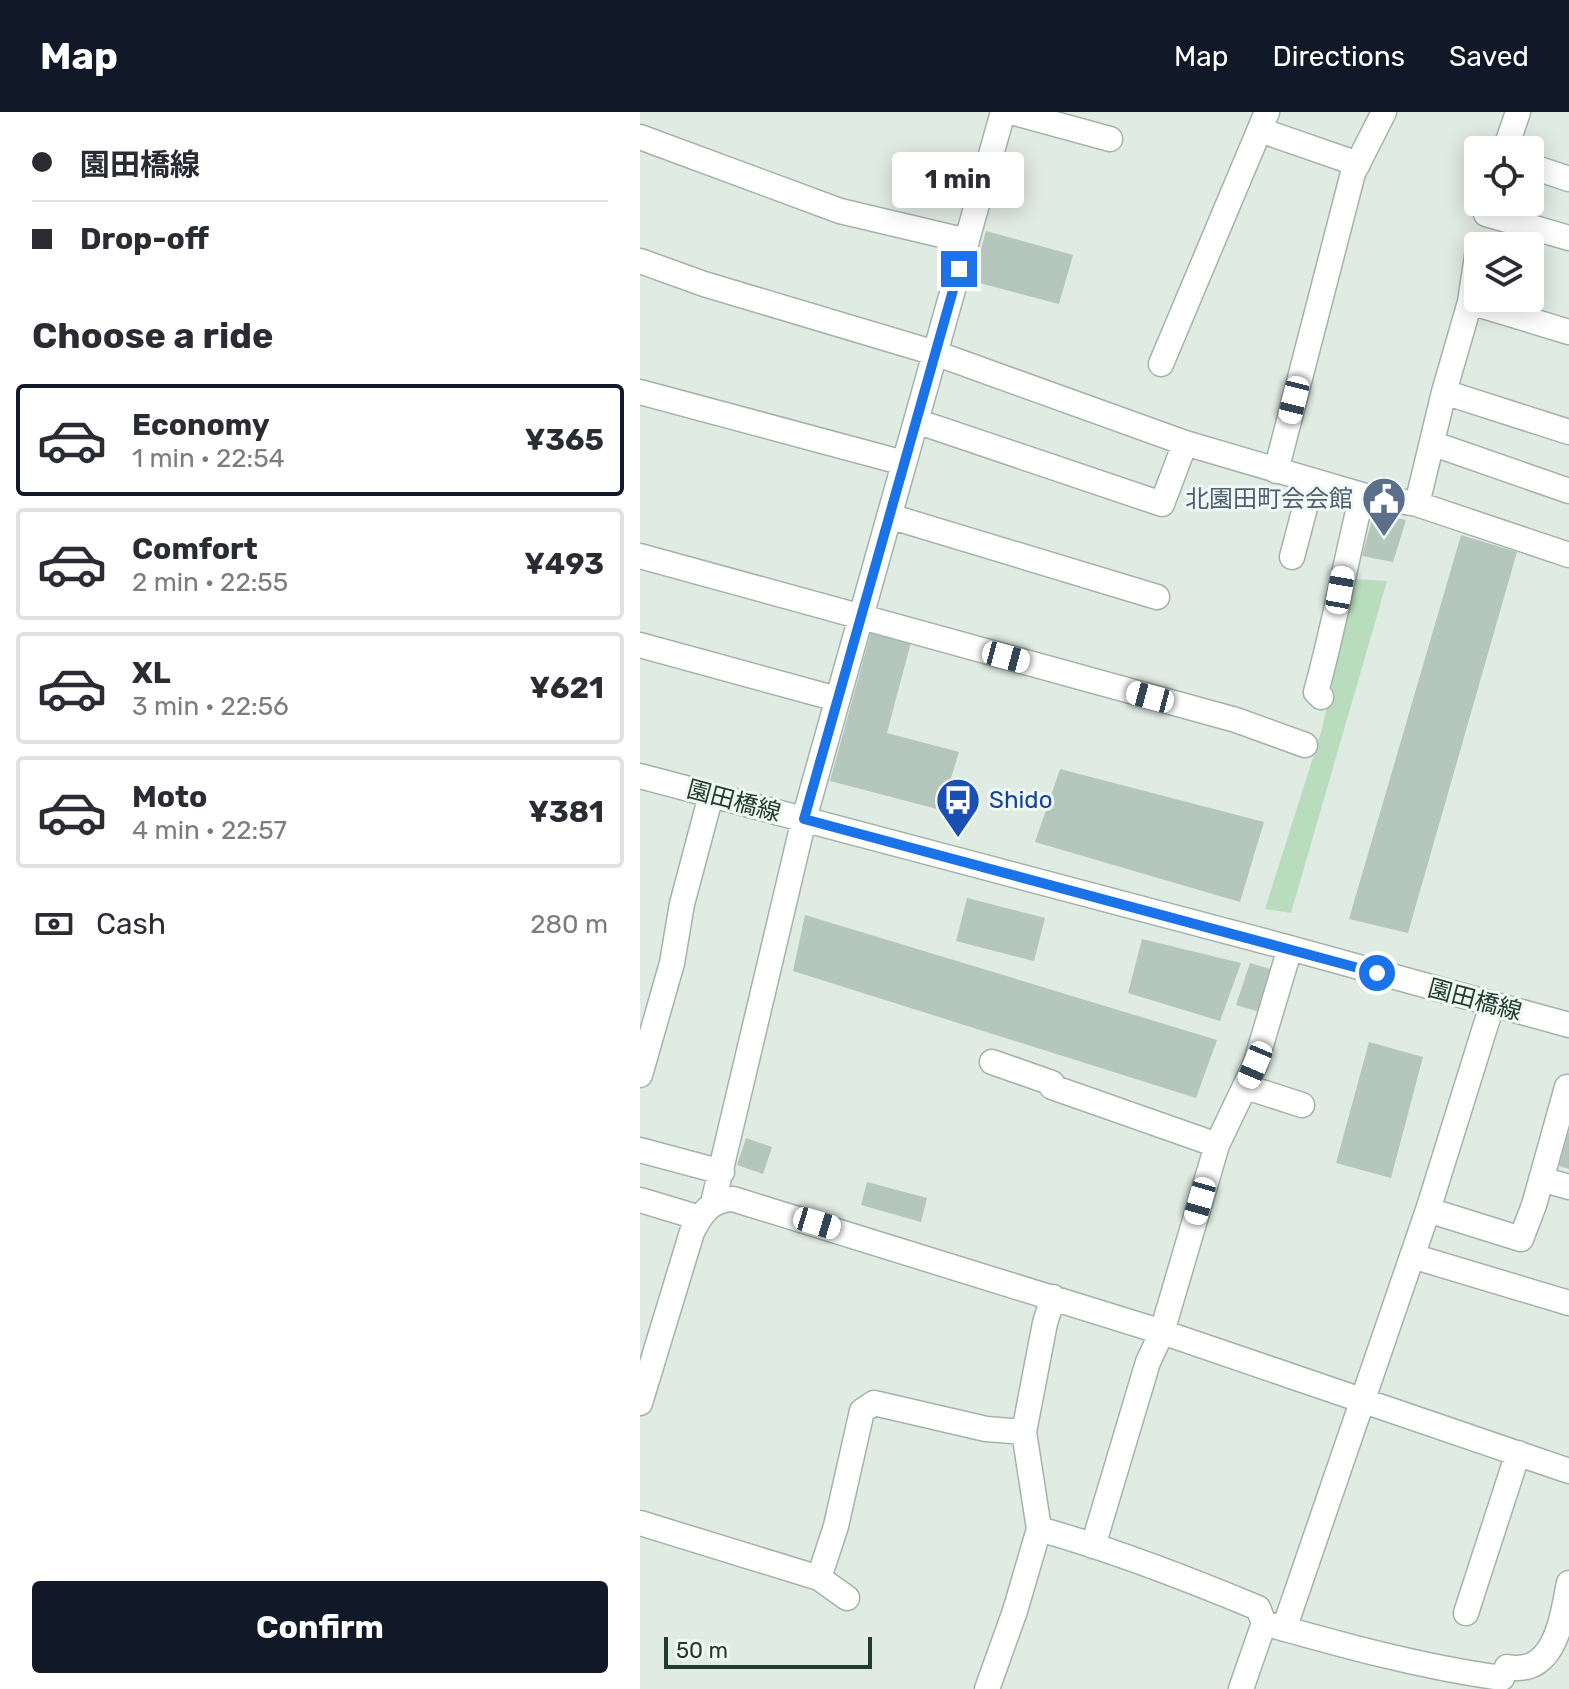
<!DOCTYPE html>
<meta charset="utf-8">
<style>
body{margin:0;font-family:Rubik,"Noto Sans JP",sans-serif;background:#f7f7f7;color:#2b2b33;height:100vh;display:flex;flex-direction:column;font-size:30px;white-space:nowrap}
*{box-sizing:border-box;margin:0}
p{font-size:26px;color:#7c7c81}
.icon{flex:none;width:44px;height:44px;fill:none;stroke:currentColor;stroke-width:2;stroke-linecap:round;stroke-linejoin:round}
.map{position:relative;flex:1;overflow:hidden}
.details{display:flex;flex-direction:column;background:#fff;width:640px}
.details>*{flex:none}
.top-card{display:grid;align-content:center;height:176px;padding:0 32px;background:#fff}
.tools{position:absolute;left:824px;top:24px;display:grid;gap:16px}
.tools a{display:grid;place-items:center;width:80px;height:80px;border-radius:8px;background:#fff;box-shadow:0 4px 20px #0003;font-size:40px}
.scale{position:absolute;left:24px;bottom:20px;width:208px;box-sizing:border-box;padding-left:8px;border:4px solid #213b30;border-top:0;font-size:22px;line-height:28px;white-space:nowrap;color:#213b30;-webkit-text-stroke:6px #f0f8f3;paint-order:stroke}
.end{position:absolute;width:36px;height:36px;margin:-18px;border:10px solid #1a73e8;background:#fff;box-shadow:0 0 0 4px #fff}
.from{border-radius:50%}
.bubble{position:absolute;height:56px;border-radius:8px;background:#fff;box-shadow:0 4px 20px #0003;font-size:26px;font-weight:700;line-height:56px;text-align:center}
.car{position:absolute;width:24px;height:48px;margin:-24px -12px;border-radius:10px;box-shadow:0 0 6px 2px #0007;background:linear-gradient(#fff 24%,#345 0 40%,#fff 0 76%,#345 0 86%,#fff 0)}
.top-card b{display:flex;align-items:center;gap:28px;height:76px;font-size:30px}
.top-card b+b{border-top:2px solid #e1e1e2}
.top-card i{width:20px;height:20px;background:#2b2b33}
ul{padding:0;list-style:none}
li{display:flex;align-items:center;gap:24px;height:112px;margin:0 16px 12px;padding:0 16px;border:4px solid #e1e1e2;border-radius:8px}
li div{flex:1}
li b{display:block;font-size:30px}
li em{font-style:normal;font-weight:700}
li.selected{border-color:#111827}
li>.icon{width:72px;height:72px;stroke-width:1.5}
h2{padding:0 32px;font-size:36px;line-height:96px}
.pay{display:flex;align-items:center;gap:20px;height:88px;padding:0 32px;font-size:30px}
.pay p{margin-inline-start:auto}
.action{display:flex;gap:16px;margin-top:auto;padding:16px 32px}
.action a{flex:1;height:92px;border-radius:8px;background:#111827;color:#fff;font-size:32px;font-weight:700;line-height:92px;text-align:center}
header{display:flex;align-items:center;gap:48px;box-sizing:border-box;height:112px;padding:0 40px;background:#111827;color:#fff}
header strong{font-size:38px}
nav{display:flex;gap:44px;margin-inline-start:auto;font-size:28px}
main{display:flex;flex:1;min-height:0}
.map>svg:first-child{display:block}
</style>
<header>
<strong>Map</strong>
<nav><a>Map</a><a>Directions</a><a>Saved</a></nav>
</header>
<main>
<section class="details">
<div class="top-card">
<b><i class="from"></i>園田橋線</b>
<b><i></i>Drop-off</b>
</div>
<h2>Choose a ride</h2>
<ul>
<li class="selected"><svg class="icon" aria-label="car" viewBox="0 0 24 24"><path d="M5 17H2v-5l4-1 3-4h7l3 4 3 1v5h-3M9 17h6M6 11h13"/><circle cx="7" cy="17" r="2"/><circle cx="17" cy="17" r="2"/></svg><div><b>Economy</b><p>1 min · 22:54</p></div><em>¥365</em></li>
<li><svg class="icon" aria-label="car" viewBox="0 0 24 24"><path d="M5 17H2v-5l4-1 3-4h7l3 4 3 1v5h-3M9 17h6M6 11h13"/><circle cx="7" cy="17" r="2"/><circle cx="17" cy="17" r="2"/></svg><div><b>Comfort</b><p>2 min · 22:55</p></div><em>¥493</em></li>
<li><svg class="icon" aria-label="car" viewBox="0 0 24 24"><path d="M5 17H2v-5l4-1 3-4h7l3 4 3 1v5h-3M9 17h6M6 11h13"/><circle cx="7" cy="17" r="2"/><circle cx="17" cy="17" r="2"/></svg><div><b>XL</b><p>3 min · 22:56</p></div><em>¥621</em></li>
<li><svg class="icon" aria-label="car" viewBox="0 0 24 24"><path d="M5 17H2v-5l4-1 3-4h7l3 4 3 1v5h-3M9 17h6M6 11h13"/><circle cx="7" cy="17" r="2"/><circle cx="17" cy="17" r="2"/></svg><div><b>Moto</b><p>4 min · 22:57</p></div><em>¥381</em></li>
</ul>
<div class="pay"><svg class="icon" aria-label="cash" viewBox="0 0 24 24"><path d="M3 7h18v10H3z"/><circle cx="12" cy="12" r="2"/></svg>Cash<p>280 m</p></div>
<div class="action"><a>Confirm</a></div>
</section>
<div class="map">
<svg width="929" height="1577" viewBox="0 0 929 1577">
<rect width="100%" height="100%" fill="#e0ebe4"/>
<path fill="#b9dcbd" d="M715,467L747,469L651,801L625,797L682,617Z"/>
<path fill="#b5c6bd" d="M346,119L433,143L419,192L332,169Z
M734,401L766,408L753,450L722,444Z
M821,423L877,440L768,821L709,807Z
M231,520L271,530L247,621L319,640L301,698L190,669Z
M420,657L624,710L600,790L395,730Z
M327,786L405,806L394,849L316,829Z
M165,803L577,928L556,986L153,859Z
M502,827L601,851L580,909L488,881Z
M610,851L637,859L623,901L596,893Z
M729,930L783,945L751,1066L696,1051Z
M928,1021H929V1057L919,1054Z
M106,1026L132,1035L123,1062L97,1053Z
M227,1070L287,1086L281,1110L221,1093Z"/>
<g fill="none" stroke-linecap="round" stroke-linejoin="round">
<g stroke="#a3b3aa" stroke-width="27">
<path id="minor" d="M371,0L470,27
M620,18L718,52
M0,25L200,99L327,129
M865,38L878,0
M890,54L929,67
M846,102L929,126
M0,149L64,172L295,241L545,331L722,383L777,392L929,443
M830,190L929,220
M521,252L627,0
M0,280L264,351
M804,280L929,320
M276,309L522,392L545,331
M794,332L929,379
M636,359L713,61L744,0
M777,392L804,280L830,190L838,137
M249,404L517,485
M0,444L596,608L665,633
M652,445L672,369
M0,533L197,587
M681,585L676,580C694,515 706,448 722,383
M0,664L650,836L929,913
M352,950L412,971V975L577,1033
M0,963L32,851L42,792L71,683
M606,975L662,993
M0,1038L82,1060
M901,1067L929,1075
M0,1088L60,1106
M73,1091L164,707L363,0
M788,1098L881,1127L894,1093L927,975
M772,1144L929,1191
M0,1291L52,1120C62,1101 70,1088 93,1087L522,1220L929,1359
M0,1411L179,1466L207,1486
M399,1417C474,1438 546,1466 618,1496L624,1511L601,1577
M453,1434L508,1250L522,1220L577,1033L615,953L650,836
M179,1466L196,1414L222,1299L234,1291L346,1317L384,1320
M826,1501L878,1341
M624,1511C702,1533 781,1555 862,1566L867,1555C916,1564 922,1505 929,1471
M644,1517L788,1098L852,893
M347,1577L375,1499L399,1417L384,1320L405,1211L413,1185"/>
</g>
<use href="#minor" stroke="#fff" stroke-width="24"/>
</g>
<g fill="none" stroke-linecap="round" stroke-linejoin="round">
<path stroke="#1a73e8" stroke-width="10" d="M319,157L164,707L737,861"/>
</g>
<defs>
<g id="civic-pin" transform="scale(2.3)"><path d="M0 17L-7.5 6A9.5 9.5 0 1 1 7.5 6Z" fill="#5c6f8a" stroke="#f0f8f3"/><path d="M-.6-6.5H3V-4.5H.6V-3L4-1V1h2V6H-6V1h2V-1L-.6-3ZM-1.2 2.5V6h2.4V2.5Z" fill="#fff"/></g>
<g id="bus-pin" transform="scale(2.3)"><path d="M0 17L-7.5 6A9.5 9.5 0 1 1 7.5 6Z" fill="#1a4fb4" stroke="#f0f8f3"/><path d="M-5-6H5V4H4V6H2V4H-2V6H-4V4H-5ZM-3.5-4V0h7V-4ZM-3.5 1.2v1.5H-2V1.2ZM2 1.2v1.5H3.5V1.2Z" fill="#fff"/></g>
</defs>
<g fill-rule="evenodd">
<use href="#civic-pin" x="744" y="387"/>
<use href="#bus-pin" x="318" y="688"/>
</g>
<g text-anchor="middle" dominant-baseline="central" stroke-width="6" stroke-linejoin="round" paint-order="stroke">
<g font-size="24" fill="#4e5e75" stroke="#f0f8f3" text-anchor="end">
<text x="713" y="387">北園田町会会館</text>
</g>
<g font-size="24" fill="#164399" stroke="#f0f8f3" text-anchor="start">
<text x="349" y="688">Shido</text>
</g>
<g font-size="24" fill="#213b30" stroke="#f0f8f3">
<text transform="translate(94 689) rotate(15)">園田橋線</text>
<text transform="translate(835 888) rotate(15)">園田橋線</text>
</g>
</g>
</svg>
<div class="tools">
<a><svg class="icon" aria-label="locate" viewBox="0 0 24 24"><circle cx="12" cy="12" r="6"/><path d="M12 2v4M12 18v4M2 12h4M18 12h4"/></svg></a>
<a><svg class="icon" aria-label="layers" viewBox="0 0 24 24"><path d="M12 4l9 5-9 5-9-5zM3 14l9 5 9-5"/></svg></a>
</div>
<div class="scale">50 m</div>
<i class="end from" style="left:737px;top:861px"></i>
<i class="end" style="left:319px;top:157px"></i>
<div class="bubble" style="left:252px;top:40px;width:132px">1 min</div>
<i class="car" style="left:654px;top:288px;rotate:194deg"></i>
<i class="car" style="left:700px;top:478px;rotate:10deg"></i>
<i class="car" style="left:366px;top:545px;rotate:105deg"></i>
<i class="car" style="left:510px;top:585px;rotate:285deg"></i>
<i class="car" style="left:615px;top:953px;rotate:203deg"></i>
<i class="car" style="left:560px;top:1089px;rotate:196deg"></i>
<i class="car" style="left:177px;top:1111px;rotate:107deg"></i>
</div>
</main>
